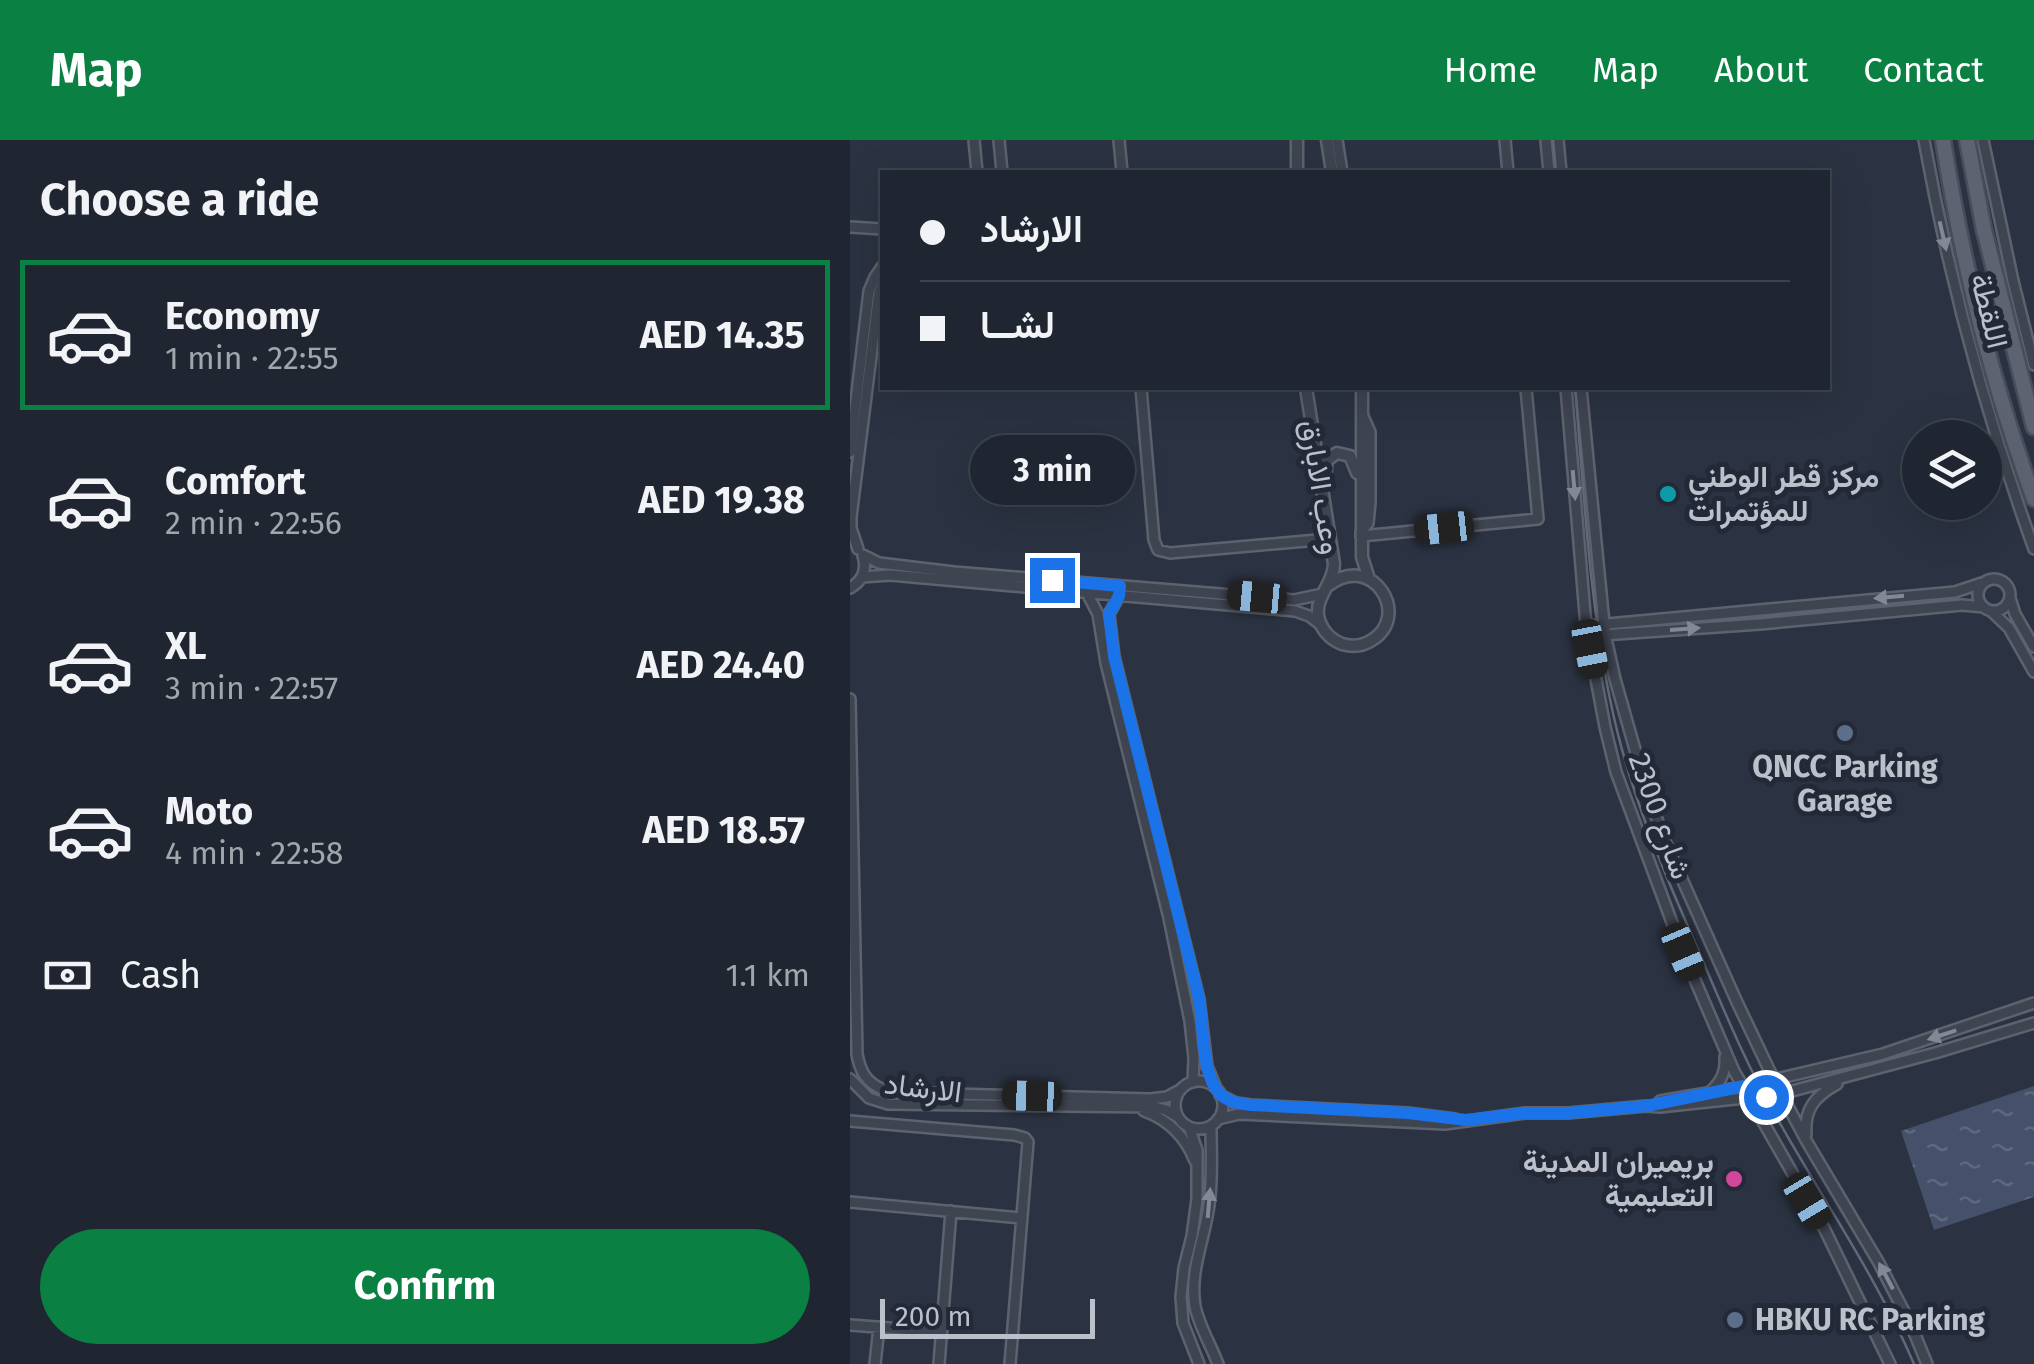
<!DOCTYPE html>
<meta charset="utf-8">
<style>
body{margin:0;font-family:"Fira Sans",Vazirmatn,sans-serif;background:#2d323d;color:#f1f3f6;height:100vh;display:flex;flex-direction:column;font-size:38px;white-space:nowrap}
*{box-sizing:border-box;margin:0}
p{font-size:32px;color:#a2a5ab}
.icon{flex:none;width:55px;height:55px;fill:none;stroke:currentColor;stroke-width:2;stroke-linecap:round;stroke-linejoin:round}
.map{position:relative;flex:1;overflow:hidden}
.panel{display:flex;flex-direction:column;background:#202631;width:850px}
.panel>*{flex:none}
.banner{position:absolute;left:30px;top:30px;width:950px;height:220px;border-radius:0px;box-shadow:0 10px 40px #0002,0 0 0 2px #3d434d;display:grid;align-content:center;height:220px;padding:0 40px;background:#202631}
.tools{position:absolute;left:1052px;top:280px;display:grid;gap:20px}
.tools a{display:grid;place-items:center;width:100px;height:100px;border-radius:50%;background:#202631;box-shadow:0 10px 40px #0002,0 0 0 2px #3d434d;font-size:50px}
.scale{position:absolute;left:30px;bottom:25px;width:215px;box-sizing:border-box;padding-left:10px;border:5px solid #bcc0cb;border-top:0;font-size:28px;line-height:35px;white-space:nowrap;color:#bcc0cb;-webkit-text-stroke:8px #232937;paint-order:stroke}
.end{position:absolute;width:45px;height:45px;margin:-22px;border:12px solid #1a73e8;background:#fff;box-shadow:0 0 0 5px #fff}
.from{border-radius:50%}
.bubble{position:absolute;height:70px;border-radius:35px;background:#202631;box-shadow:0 10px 40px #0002,0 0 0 2px #3d434d;font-size:32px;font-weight:700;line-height:70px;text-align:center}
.car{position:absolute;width:30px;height:60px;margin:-30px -15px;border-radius:12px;box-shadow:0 0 8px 2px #0007;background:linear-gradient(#222 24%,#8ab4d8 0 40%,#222 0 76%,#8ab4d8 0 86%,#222 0)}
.banner b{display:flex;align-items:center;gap:35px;height:95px;font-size:38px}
.banner b+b{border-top:2px solid #3d434d}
.banner i{width:25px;height:25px;background:#f1f3f6}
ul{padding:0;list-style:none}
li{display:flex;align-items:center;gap:30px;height:150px;margin:0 20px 15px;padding:0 20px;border:5px solid transparent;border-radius:0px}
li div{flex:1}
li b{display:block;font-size:38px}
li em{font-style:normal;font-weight:700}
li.active{border-color:#0b8043}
li>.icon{width:90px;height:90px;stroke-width:1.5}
h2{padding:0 40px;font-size:45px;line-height:120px}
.pay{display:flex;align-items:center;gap:25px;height:110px;padding:0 40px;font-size:38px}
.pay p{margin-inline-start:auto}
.cta{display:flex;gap:20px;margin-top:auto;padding:20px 40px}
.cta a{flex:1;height:115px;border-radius:60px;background:#0b8043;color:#fff;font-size:40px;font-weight:700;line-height:115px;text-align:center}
header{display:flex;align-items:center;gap:60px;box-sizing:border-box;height:140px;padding:0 50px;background:#0b8043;color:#fff}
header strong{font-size:48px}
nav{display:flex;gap:55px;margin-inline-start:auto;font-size:35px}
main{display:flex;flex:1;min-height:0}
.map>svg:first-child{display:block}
</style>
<header>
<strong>Map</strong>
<nav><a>Home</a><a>Map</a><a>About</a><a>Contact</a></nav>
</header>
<main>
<section class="panel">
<h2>Choose a ride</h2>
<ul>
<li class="active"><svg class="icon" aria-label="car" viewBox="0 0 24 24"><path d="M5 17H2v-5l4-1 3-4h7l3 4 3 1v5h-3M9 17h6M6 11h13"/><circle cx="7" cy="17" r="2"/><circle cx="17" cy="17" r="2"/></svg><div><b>Economy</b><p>1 min · 22:55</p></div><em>AED 14.35</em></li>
<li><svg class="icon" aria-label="car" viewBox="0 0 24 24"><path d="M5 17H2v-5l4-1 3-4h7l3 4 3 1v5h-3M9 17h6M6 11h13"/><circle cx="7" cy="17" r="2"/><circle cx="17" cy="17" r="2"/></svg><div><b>Comfort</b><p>2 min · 22:56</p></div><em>AED 19.38</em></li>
<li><svg class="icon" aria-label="car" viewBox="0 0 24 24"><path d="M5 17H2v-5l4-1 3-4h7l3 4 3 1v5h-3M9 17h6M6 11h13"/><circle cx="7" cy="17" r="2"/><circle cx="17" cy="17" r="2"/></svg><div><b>XL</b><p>3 min · 22:57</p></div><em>AED 24.40</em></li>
<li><svg class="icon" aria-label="car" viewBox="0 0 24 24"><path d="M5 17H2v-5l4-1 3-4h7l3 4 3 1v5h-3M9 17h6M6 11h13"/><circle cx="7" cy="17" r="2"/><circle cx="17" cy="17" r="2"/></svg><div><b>Moto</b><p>4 min · 22:58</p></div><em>AED 18.57</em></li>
</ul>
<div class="pay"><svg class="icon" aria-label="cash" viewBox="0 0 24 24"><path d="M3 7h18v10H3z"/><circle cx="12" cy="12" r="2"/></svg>Cash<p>1.1 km</p></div>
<div class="cta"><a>Confirm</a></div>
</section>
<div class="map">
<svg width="1184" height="1224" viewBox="0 0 1184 1224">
<defs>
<pattern id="water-ripples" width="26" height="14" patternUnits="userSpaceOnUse" patternTransform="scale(2.5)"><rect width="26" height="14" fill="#45506a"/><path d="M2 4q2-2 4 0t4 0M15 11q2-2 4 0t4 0" fill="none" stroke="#5e677e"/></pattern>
</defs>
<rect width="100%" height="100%" fill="#2b3241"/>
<path fill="url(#water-ripples)" d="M1184,946V1057L1084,1090L1051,991Z"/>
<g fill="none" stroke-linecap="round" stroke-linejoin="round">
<g stroke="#5d626e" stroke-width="14">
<path id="minor" d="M124,0L127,32
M149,0L152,32
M269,0L272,32
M487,0L492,32
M655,0L658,32
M696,0L699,32
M708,0L711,32
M1074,0C1099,139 1136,276 1184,409
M1133,0L1163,141L1184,225
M0,87L32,89
M291,248L304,400L308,410L320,413L467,400L472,401L482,409
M716,248L736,486L755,587L766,632L833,812L884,931L975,1090L1040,1224
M731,248L755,494L765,539L797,652L815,701L886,860L924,940L957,1002L1029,1123L1061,1185L1077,1224
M0,312L19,151L25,137L32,127
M511,392L518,383L520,363V292L512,274
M511,396L688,379L676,248
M8,409L1,388V377L29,152L32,144
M13,415L29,423L104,432L444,460L472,454
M12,437L40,435L445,471L459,476L471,485
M1128 455a16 16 0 1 1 32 0a16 16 0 1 1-32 0Z
M270,446L269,456L259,474L264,516L349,859L357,926L366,948
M0,448C13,441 17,429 13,416
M237,453L248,474L256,523L319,778L340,881L344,918L343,942
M1160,458L1165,474L1184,507
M1141,471L1159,488L1184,532
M736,486L1105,452L1135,442
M738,496L910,484L1112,465L1134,467
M0,559L7,914C10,931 16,943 34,950L103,954L300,959L317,957L330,950
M0,939L19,958L38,964L305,967L316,970L328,977
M325 965a24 24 0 1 1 48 0a24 24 0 1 1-48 0Z
M861,951C872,941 876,931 875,917
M370,955L386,963L401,965L558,973L605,979
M810,961L892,947L1033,914L1184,863
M294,971C319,980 335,996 345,1021
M368,979L389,974L595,984L675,973H718L796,966L810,967L931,954L1085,913L1184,883
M0,981L164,995L175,998L178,1002L160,1224
M361,986C361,1012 363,1039 359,1065C355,1098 339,1132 345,1166C349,1186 361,1205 368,1224
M339,987L347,1010V1059L342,1096L334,1128L331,1157L333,1183L349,1224
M956,995C954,969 965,956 987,944
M0,1062L171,1078
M0,1185L91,1192
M25,1224L29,1187
M89,1224L101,1071"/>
</g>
<g stroke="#5d626e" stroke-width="15">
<path id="tertiary" d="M447,0V32
M477,0L482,32
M456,248L484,424C484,443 466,455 468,475C470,488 479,499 492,504C502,507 513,506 522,500C562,475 522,412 479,445
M512,248V417L519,439
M475,338L477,320L487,313L500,316L507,333"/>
</g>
<g stroke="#484d5a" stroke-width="19">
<path id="primary" d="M1093,0C1112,122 1142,243 1184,359
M1117,0L1134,90L1184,287"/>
</g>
<use href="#minor" stroke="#3f4451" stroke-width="9"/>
<use href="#tertiary" stroke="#3f4451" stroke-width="10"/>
<use href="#primary" stroke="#5d6371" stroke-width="14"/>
<path stroke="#616877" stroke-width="2.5" d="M703,0L706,32
M725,248C734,353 739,460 761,564C778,646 810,724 844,800C862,842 879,884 899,925C949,1027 1019,1119 1064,1224"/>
</g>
<defs><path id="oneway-solid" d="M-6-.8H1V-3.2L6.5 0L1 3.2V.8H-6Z" transform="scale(2.5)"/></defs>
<g fill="#848894">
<use href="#oneway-solid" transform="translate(1093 96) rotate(77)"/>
<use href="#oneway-solid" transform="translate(724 345) rotate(85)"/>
<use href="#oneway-solid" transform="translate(1039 457) rotate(175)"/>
<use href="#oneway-solid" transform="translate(835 489) rotate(-4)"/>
<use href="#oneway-solid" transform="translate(1092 895) rotate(162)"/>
<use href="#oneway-solid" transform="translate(359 1063) rotate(-85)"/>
<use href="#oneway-solid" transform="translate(1036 1136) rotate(-118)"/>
</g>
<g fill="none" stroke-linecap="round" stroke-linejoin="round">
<path stroke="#1a73e8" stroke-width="12" d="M202,440L270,446L269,456L259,474L264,516L349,858C354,885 351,935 370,954C378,962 390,964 401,965L558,973L616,980L675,973H718L796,966L924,940L932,954L916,957"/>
</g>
<circle fill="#0f9aa8" stroke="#232937" stroke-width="4" cx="818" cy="354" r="10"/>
<g fill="#5c6f8a" stroke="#232937" stroke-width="4">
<circle cx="995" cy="593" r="10"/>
<circle cx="885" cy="1180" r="10"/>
</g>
<circle fill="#d1479c" stroke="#232937" stroke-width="4" cx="884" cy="1039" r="10"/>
<g text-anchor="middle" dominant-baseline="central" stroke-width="10" stroke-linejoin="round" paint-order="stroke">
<g font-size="30" fill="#bcc0cb" stroke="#232937">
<text transform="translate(1139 171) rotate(76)">اللقطة</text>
<text transform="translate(471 347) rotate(81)">وعب الابارق</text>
<text transform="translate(810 676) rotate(70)">شارع 2300</text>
<text transform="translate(73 948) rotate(7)">الارشاد</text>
</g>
<g font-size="30" font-weight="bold" fill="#bcc0cb" stroke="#232937" text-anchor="start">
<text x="838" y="337">مركز قطر الوطني<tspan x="838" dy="34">للمؤتمرات</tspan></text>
<text x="995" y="627" text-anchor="middle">QNCC Parking<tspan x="995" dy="34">Garage</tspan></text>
<text x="864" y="1022" text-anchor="end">بريميران المدينة<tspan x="864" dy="34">التعليمية</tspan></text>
<text x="905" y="1180">HBKU RC Parking</text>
</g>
</g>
</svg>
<div class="tools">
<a><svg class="icon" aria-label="layers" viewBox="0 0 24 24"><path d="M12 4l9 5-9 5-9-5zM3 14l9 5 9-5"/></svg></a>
</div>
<div class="scale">200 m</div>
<i class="end from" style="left:916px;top:957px"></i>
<i class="end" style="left:202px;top:440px"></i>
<div class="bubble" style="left:120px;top:295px;width:165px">3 min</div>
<i class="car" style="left:594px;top:388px;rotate:264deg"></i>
<i class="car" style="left:407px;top:457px;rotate:275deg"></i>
<i class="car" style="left:740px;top:509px;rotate:169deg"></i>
<i class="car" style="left:833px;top:812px;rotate:157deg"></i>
<i class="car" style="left:182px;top:956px;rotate:272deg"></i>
<i class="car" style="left:957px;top:1061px;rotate:149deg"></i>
<div class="banner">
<b><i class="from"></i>الارشاد</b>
<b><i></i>لشــا</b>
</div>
</div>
</main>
